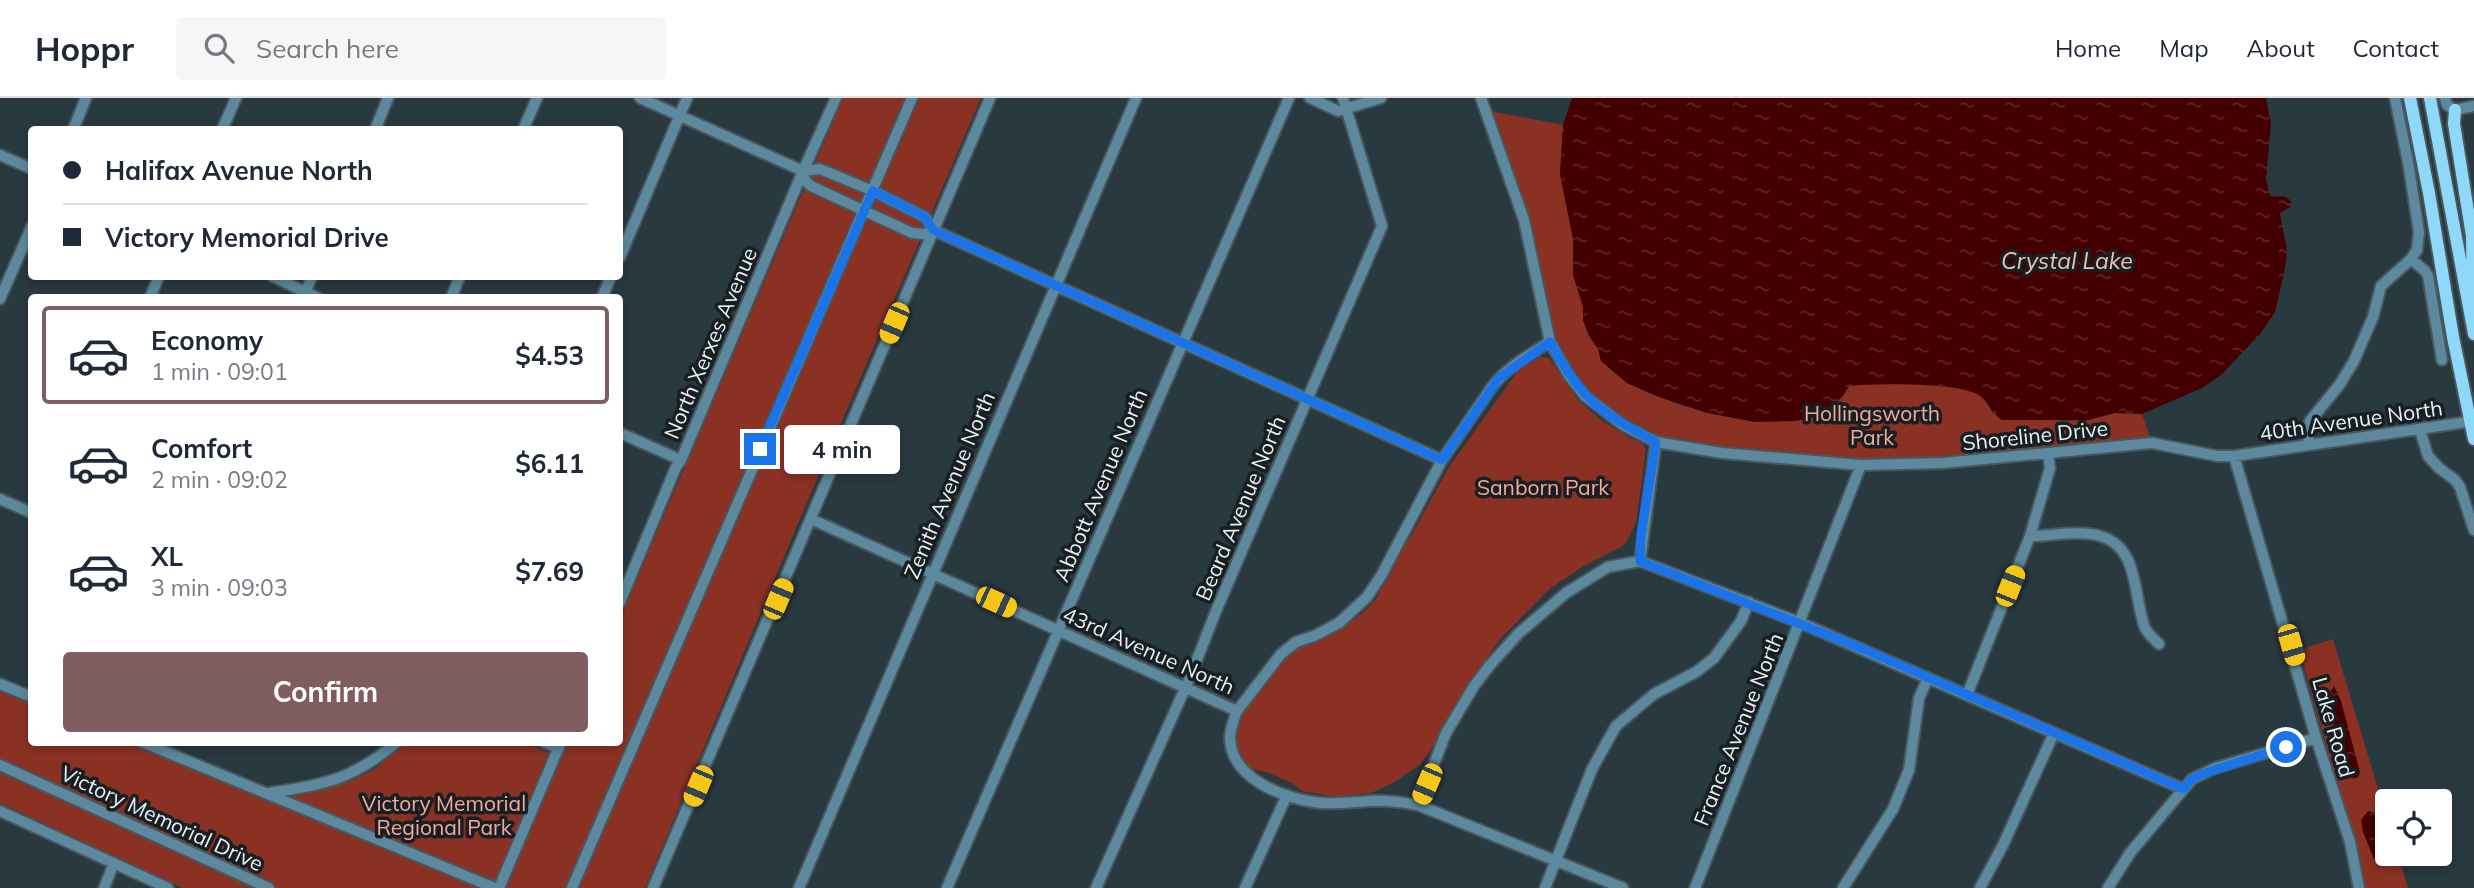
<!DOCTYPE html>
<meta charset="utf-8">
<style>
body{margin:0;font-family:Mulish,sans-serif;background:#f6f6f7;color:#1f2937;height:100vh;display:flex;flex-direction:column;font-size:26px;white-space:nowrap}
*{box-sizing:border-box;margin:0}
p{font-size:23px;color:#747a83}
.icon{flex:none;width:38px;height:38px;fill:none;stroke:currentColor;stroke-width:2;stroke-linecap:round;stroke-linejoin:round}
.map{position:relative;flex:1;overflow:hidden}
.drawer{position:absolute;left:28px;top:196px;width:595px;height:452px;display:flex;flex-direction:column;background:#fff;border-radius:7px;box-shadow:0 4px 10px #0003}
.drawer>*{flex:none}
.top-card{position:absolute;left:28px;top:28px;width:595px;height:154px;border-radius:7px;box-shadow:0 4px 10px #0003;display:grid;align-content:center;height:154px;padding:0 35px;background:#fff}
.controls{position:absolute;left:2375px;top:691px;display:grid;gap:14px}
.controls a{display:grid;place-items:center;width:77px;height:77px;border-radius:7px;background:#fff;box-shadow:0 4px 10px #0003;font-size:35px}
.end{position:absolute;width:32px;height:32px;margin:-16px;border:9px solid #1a73e8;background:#fff;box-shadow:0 0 0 4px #fff}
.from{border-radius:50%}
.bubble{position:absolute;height:49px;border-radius:7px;background:#fff;box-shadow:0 4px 10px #0003;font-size:23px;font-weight:700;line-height:49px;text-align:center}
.car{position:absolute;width:21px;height:42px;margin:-21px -10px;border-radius:9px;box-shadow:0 0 5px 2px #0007;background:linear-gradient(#f5c518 24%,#345 0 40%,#f5c518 0 76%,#345 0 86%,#f5c518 0)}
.top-card b{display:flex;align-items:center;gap:24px;height:66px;font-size:26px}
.top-card b+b{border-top:2px solid #e0e1e3}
.top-card i{width:18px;height:18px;background:#1f2937}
ul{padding:12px 0 0;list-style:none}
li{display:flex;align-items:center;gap:21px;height:98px;margin:0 14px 10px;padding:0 21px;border:4px solid transparent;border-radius:7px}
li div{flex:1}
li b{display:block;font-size:26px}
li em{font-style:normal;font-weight:700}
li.active{border-color:#7f5d5e}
li>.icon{width:63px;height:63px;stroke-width:1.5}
.action{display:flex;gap:14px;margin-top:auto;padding:14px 35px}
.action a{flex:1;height:80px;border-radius:7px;background:#7f5d5e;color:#fff;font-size:28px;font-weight:700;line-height:80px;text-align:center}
header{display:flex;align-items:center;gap:42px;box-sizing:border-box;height:98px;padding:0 35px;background:#fff;border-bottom:2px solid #e0e1e3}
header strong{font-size:33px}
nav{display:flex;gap:38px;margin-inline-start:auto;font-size:24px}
.search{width:490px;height:63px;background:#f6f6f7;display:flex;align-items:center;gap:18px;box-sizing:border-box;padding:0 24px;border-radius:7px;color:#747a83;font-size:26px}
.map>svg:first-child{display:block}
</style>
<header>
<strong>Hoppr</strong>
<div class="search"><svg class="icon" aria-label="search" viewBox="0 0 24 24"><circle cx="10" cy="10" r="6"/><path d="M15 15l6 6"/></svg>Search here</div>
<nav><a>Home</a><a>Map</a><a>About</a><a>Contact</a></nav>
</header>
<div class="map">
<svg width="2474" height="790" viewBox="0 0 2474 790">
<defs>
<pattern id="water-ripples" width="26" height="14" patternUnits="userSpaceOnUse" patternTransform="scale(1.75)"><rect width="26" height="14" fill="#400"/><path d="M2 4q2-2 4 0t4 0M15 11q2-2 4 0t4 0" fill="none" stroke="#5f2626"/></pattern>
</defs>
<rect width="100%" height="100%" fill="#293940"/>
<path fill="#8b3124" d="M843,0H981L803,414L645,790H183L0,705V593L31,606L32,644H126L254,696L309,693L345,685L375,671L406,644H524L561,660L566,644H620V520Z
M1484,12L1563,27L1560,76L1573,141V177L1583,209V222L1589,238L1598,251L1601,263L1627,285L1644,293L1680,307L1728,318L1813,319L1832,308L1843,298L1849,288C1872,285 1962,284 1980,297C1985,301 1989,309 1992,315L2067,323L2088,322L2115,315L2142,316L2152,345L1861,367L1656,344L1585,298L1550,244L1537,182Z
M1540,259L1549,260L1578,302L1601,322L1630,340L1642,345L1646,351L1636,425L1627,443L1621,449L1582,469L1551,490L1501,540L1463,594L1437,643L1420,667L1391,686L1371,695L1336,699L1302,693L1292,685L1269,675L1247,670L1239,663L1233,635L1244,611L1275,568L1296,549L1311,547L1339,532L1361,516L1376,501L1399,454L1412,436L1449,369L1519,271Z
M2333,541L2387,721V756H2398L2408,790H2364L2360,764L2299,552Z"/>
<path fill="url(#water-ripples)" d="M1572,0H2266L2271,26L2266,81L2270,98L2286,99L2291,103L2290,109L2280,115L2287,153L2285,171L2275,214L2260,236L2221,277L2202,290L2142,316L2115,315L2088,322H2002C1990,314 1990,305 1980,298C1964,284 1872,285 1849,288L1843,298L1832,308L1814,319L1796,323L1755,324L1707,315L1659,299L1627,285L1601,263L1598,251L1589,238L1583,222V209L1573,177V141L1560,76L1563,27Z
M2334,588L2341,603L2360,674L2358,679L2353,681L2349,678L2328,606V597Z
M2368,713L2378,716L2387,756H2390L2384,764H2377L2374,761L2363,734L2361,722Z"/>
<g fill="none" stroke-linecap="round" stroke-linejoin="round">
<g stroke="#48575d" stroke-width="14">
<path id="minor" d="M640,0L803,73L820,71L873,93L925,119L933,132L1442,362
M1310,0L1338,13L1381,0
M1481,0L1524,122L1550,244L1570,279L1585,298L1623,327L1656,344L1722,355L1861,367L1943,365L2152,345L2217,358H2234L2474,323
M2395,0L2408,64L2419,134L2417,152L2411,161L2425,173L2428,178L2442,262
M2445,0L2447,7L2455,12L2474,8
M73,32L86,0
M222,32L236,0
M375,32L388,0
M523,32L537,0
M0,57L32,71
M803,73L805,82L811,88L912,135L924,136L933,132
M620,159L687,0
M272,178L318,200
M304,198L312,178
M150,200L159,178
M451,200L460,178
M602,200L611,178
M0,201L32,128
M2420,332L2428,358L2439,370L2455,382L2460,389L2474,432
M620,335L681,362
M2308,347L2310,323L2340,286L2354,263L2373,219L2381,188L2411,161
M2234,358L2316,640L2350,744L2359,790
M0,401L32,415
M811,421L1237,613C1234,622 1230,630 1230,640C1231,680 1281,699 1314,704C1332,707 1351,704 1369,703C1386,702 1401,704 1418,707L1623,790
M2030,438C2052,438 2079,432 2100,438C2140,449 2133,499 2145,530C2148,536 2154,541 2159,546
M1640,463L1801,525L2183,691
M620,504L676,369L681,362L803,73L836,0
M0,586L32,599
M1967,597L2030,438L2050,370L2048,355
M1237,613L1281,556L1296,544L1314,538L1339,525L1367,499L1381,478L1442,362L1492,289C1507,269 1529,257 1550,244
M142,644L495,790
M544,644L559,650
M0,667L269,790
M269,695C326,686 352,682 397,644
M1418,707L1446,635L1474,588L1490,567L1519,535L1566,495L1608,469L1640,463L1656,344
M0,713L168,790
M104,790L114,765
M499,790L561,644
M572,790L912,0
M653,790L990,0
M799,790L1136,0
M947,790L1289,0
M1096,790L1191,577L1216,513L1382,128L1343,0
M1245,790L1287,697
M1545,790L1592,671L1616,628L1654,596L1696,574L1714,560L1741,523L1749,504
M1695,790L1861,367
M1843,790L1893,711L1909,672L1919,600L1928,580
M1980,790L2003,747L2054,635
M2108,790L2130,755L2192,681L2215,670L2316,640"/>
</g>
<g stroke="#48575d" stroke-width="16">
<path id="major" d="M2410,0L2429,95L2453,239L2474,341
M2430,0L2474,236
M2455,12L2454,26L2472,138L2473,203"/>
</g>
<use href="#minor" stroke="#5c899d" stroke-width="10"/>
<use href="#major" stroke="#8ed8f9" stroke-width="12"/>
</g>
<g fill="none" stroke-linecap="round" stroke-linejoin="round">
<path stroke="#1a73e8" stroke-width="9" d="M760,351L873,93L925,119L933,132L1442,362L1499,280L1550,244C1581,301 1599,314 1656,344L1641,437L1640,463L1863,551L2183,691L2192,681L2202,676L2286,649"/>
</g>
<g text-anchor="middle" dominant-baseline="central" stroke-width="7" stroke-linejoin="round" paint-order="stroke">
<g font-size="21" fill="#e8f2f7" stroke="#181f22">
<text transform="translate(710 245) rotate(-67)">North Xerxes Avenue</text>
<text transform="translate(2351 322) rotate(-8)">40th Avenue North</text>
<text transform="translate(2035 337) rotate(-6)">Shoreline Drive</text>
<text transform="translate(949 387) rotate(-67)">Zenith Avenue North</text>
<text transform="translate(1100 387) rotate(-67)">Abbott Avenue North</text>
<text transform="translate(1240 410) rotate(-67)">Beard Avenue North</text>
<text transform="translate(1149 552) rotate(24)">43rd Avenue North</text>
<text transform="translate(2334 629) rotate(74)">Lake Road</text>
<text transform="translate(1738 631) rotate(-68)">France Avenue North</text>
<text transform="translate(162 720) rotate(25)">Victory Memorial Drive</text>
</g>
<g font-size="21" fill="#f6a99b" stroke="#181f22">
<text x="1872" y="315">Hollingsworth<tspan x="1872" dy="24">Park</tspan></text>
<text x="1543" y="389">Sanborn Park</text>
<text x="444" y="705">Victory Memorial<tspan x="444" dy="24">Regional Park</tspan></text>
</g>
<g font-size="23" font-style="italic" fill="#f3beb4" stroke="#181f22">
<text x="2067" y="162">Crystal Lake</text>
</g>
</g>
</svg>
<div class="controls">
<a><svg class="icon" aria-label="locate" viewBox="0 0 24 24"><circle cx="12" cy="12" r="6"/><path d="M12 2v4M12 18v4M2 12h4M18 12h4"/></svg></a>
</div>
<i class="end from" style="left:2286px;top:649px"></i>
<i class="end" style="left:760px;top:351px"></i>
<div class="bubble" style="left:784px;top:327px;width:116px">4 min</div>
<i class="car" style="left:894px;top:225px;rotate:203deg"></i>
<i class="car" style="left:2010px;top:488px;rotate:22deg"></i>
<i class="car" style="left:778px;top:501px;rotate:23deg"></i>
<i class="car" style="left:996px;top:504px;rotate:115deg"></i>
<i class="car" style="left:2291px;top:547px;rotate:164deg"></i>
<i class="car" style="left:1427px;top:686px;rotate:203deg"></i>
<i class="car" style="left:698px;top:688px;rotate:203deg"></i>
<div class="top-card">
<b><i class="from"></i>Halifax Avenue North</b>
<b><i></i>Victory Memorial Drive</b>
</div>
<section class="drawer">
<ul>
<li class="active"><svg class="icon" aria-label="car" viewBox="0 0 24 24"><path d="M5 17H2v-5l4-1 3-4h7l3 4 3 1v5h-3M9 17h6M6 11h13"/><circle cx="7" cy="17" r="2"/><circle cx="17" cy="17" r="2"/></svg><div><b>Economy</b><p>1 min · 09:01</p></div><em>$4.53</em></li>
<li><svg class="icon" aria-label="car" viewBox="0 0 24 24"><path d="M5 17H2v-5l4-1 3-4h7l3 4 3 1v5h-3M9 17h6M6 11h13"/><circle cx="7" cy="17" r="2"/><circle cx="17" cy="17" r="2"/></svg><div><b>Comfort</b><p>2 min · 09:02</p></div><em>$6.11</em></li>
<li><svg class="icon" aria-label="car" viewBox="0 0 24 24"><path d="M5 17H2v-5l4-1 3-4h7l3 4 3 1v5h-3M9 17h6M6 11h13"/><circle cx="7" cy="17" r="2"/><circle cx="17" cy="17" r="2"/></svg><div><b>XL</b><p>3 min · 09:03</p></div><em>$7.69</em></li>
</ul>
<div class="action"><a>Confirm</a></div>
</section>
</div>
